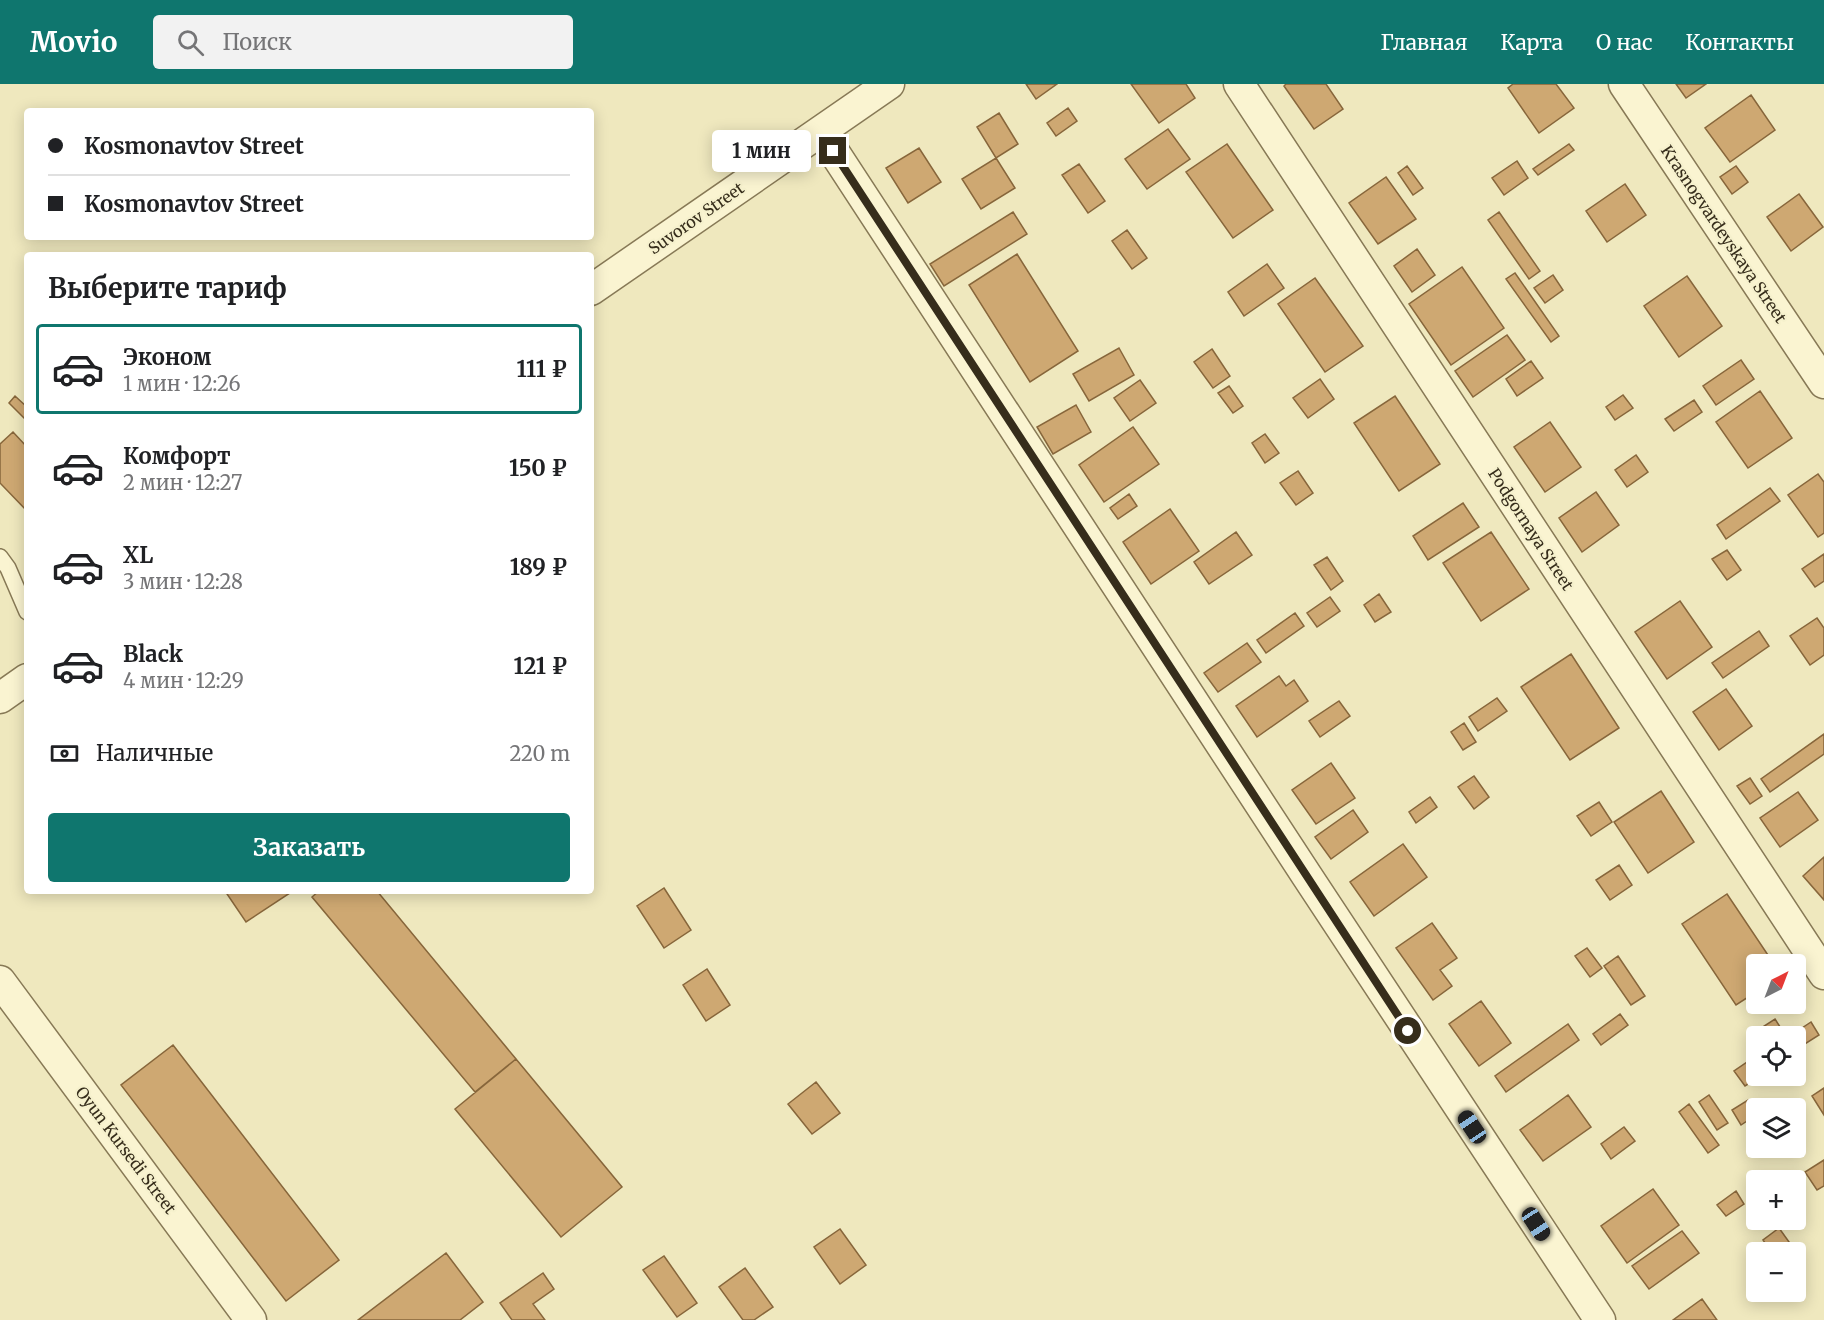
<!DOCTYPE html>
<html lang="ru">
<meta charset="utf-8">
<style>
body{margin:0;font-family:Merriweather,serif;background:#f2f2f2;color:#202124;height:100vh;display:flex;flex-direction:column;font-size:22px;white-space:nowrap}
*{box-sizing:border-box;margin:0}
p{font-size:20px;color:#757577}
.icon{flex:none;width:33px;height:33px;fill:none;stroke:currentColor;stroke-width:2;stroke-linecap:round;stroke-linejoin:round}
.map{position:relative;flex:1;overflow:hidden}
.sheet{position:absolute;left:24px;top:168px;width:570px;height:642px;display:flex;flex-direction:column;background:#fff;border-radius:6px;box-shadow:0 3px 15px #0003}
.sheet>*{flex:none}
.top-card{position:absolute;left:24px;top:24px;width:570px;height:132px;border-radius:6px;box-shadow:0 3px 15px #0003;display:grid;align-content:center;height:132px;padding:0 24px;background:#fff}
.needle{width:39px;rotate:42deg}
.fabs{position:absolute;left:1746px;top:870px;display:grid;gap:12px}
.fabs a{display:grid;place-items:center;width:60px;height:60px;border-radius:6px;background:#fff;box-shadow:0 3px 15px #0003;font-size:30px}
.end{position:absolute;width:27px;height:27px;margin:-14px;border:8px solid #362d1b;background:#fff;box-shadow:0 0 0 3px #fff}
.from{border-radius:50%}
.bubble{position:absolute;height:42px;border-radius:6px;background:#fff;box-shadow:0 3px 15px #0003;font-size:20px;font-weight:700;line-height:42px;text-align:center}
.car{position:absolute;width:18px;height:36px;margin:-18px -9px;border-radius:8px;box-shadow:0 0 4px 2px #0007;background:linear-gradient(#222 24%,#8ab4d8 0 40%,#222 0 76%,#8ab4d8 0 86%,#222 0)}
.top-card b{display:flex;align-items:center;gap:21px;height:57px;font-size:22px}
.top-card b+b{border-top:2px solid #e0e0e0}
.top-card i{width:15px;height:15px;background:#202124}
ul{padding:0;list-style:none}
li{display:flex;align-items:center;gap:18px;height:90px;margin:0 12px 9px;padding:0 12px;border:3px solid transparent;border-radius:6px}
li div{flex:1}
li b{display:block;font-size:22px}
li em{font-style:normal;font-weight:700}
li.selected{border-color:#0f766e}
li>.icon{width:54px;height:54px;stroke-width:1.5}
h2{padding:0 24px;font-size:27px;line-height:72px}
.pay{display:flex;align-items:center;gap:15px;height:66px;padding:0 24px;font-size:22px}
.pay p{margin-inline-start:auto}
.primary-button{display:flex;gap:12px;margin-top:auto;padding:12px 24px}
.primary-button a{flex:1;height:69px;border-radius:6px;background:#0f766e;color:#fff;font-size:24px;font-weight:700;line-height:69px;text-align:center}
header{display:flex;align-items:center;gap:36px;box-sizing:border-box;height:84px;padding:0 30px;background:#0f766e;color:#fff}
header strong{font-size:28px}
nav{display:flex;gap:33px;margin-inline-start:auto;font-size:21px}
.search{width:420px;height:54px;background:#f2f2f2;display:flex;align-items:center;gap:15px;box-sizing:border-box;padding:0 21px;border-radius:6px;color:#757577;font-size:22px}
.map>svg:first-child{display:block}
</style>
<header>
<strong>Movio</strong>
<div class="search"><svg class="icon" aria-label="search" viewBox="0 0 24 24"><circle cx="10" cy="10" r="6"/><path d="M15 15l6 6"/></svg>Поиск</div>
<nav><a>Главная</a><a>Карта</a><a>О нас</a><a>Контакты</a></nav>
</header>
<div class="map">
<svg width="1824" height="1236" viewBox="0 0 1824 1236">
<rect width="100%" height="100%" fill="#efe8be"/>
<path fill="#cea872" stroke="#87663b" stroke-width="1.5" d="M1026,0H1057L1036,15Z
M1131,0H1186L1195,14L1159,39Z
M1286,0H1326L1343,25L1314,45L1284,2Z
M1513,0H1556L1574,24L1539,49L1508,4Z
M1676,0H1706L1686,14Z
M1751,11L1775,46L1730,78L1705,44Z
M1068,24L1077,37L1056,52L1047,39Z
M999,29L1018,60L996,74L977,43Z
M1168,45L1190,75L1147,105L1125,75Z
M1227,60L1273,126L1233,154L1186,88Z
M1569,60L1574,66L1538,91L1533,85Z
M919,64L941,98L908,119L886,84Z
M996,74L1015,104L981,125L962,95Z
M1517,77L1528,94L1504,111L1492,94Z
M1079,80L1105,117L1088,129L1062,91Z
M1407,82L1423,104L1413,111L1398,89Z
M1736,82L1748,98L1732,110L1720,93Z
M1386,93L1416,135L1378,160L1349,119Z
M1625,100L1646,131L1607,158L1586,127Z
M1799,110L1823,143L1791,167L1767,133Z
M1013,128L1027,150L944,202L930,180Z
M1499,128L1540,187L1529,195L1488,136Z
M1127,146L1147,174L1132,185L1112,157Z
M1417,165L1435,191L1412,208L1394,182Z
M1017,170L1078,267L1030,298L969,201Z
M1267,180L1284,204L1244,232L1228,208Z
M1462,183L1504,244L1451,281L1409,220Z
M1515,189L1559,252L1551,258L1506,195Z
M1553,191L1563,206L1545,219L1534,204Z
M1687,192L1722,242L1679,273L1644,222Z
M1315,194L1363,262L1325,288L1278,220Z
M1507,251L1525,276L1473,313L1455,287Z
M1119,264L1134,291L1089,317L1073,290Z
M1212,265L1230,292L1213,304L1194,278Z
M1741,276L1754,295L1716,321L1703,302Z
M1531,277L1543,294L1517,312L1506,295Z
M1320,295L1334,315L1308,334L1293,314Z
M1140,296L1156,319L1130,337L1114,314Z
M1229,302L1243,322L1233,329L1218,309Z
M1760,307L1792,354L1748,384L1716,338Z
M1623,311L1633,324L1615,336L1606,323Z
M15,312L27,323V337L9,319Z
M1395,312L1440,380L1399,407L1354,339Z
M1694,316L1702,328L1674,347L1665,335Z
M1076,321L1091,348L1053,370L1037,343Z
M1550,338L1581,383L1545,408L1514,363Z
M1133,343L1159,380L1104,418L1079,381Z
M13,348L27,363V427L0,399V360Z
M1265,350L1279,369L1265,379L1252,359Z
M1636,371L1648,388L1627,403L1615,386Z
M1298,387L1313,409L1296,421L1280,399Z
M1818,390L1824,398V449L1818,453L1788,411Z
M1770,404L1780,417L1726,455L1717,441Z
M1596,408L1619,441L1582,468L1559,434Z
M1129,410L1137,422L1118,435L1110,424Z
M1463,419L1479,443L1428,476L1413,452Z
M1170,425L1199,467L1151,500L1123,458Z
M1236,448L1252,471L1209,500L1194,478Z
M1491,448L1529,505L1481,537L1443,479Z
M1727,466L1741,486L1727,496L1712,475Z
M1824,470V497L1815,503L1802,485Z
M1327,473L1343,497L1331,506L1314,481Z
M1379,510L1391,528L1375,538L1364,521Z
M1330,513L1340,527L1317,543L1307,529Z
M1680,517L1712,563L1667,595L1635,548Z
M1295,529L1304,542L1266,569L1257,556Z
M1817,534L1824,544V571L1810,581L1790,552Z
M1759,547L1769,562L1723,594L1712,579Z
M1247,559L1261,578L1218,608L1204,589Z
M1571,570L1619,644L1570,676L1521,603Z
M1279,592L1286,602L1294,596L1308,617L1257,653L1236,622Z
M1726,605L1752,642L1719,666L1693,628Z
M1497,614L1507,627L1478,647L1469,633Z
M1339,617L1350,632L1320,653L1309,637Z
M1464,639L1476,658L1463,666L1451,648Z
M1824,650V670L1770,708L1761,695Z
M1331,679L1355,714L1316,740L1292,706Z
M1474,692L1489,713L1474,725L1458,703Z
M1750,694L1762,712L1750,720L1737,702Z
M1661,707L1694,758L1648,789L1614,738Z
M1798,708L1818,736L1780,763L1760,734Z
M1430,713L1437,723L1416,739L1409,728Z
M1599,718L1612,738L1591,752L1577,732Z
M1353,726L1368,748L1331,775L1315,753Z
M1403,760L1427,793L1374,832L1350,798Z
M1824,773V816L1803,792Z
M1619,781L1632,801L1610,816L1596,796Z
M664,804L691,846L664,864L637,822Z
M225,807H293L246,838Z
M319,807H377L516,975L475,1008L312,813Z
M1727,810L1774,880H1756V908L1736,921L1682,840Z
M1432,839L1457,874L1440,886L1452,902L1433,916L1396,864Z
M1587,864L1602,884L1590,893L1575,872Z
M1618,872L1645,912L1631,921L1604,882Z
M707,885L730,921L706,937L683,901Z
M1481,917L1511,959L1479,982L1449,940Z
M1620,930L1628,941L1601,961L1593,950Z
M1775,935L1782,946L1773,952H1758L1755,948Z
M1811,938L1819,951L1797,965L1796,952H1790Z
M1568,940L1579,956L1506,1008L1495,992Z
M173,961L339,1176L286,1217L121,1001Z
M1756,972V992H1761L1745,1002L1734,987Z
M516,975L622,1103L561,1153L455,1025Z
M816,998L840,1029L812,1050L788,1020Z
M1824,1004V1031L1812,1012Z
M1568,1011L1591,1043L1543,1077L1520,1046Z
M1709,1011L1728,1039L1717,1046L1699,1018Z
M1748,1016L1756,1031L1741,1041L1732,1026Z
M1689,1020L1719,1061L1708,1069L1679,1028Z
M1624,1043L1635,1057L1611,1075L1601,1060Z
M1824,1076V1102L1817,1106L1805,1088Z
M1653,1105L1679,1141L1627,1179L1601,1142Z
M1736,1107L1744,1120L1726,1132L1717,1121Z
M1779,1144L1799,1172L1796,1175V1168H1771L1763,1156Z
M840,1145L866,1181L840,1200L814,1163Z
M1682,1147L1699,1169L1649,1205L1632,1182Z
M446,1169L483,1218L460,1236H358Z
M664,1172L697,1219L677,1233L643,1186Z
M745,1184L773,1223L754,1236H743L719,1203Z
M543,1189L554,1205L533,1220L545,1236H512L500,1219Z
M1702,1215L1717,1236H1673Z"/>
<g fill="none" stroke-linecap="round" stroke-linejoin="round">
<g stroke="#877956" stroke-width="18">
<path id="service" d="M0,473L8,484L27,528"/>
</g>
<g stroke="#877956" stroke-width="33">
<path id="minor" d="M1239,0L1824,890
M1624,0L1824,299
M821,48L1307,792L1600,1236
M591,206L889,0
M0,614L27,595
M0,897L251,1236"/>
</g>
<use href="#service" stroke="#faf4d1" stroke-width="15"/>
<use href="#minor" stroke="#faf4d1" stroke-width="30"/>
</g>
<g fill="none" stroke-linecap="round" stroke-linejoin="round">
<path stroke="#362d1b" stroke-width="8" d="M833,67L1408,947"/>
</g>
<g text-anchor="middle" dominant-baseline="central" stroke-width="4.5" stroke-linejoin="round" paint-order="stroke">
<g font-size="16" fill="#362d1b" stroke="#f6f1cd">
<text transform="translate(696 134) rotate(-35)">Suvorov Street</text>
<text transform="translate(1724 150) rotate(56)">Krasnogvardeyskaya Street</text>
<text transform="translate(1531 445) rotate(57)">Podgornaya Street</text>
<text transform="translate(126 1066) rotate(53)">Oyun Kursedi Street</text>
</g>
</g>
</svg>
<div class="fabs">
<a><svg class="needle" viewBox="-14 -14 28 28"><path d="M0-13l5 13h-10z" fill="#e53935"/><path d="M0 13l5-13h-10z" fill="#757577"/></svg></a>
<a><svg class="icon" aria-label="locate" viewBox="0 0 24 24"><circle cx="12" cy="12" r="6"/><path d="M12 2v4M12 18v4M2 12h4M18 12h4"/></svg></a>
<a><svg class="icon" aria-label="layers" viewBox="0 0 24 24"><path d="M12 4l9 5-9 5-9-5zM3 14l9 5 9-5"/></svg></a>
<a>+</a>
<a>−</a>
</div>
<i class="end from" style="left:1408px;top:947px"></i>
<i class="end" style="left:833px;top:67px"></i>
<div class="bubble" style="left:712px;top:46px;width:99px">1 мин</div>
<i class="car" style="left:1472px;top:1043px;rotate:326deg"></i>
<i class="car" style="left:1536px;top:1140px;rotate:147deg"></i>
<div class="top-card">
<b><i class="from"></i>Kosmonavtov Street</b>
<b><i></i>Kosmonavtov Street</b>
</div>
<section class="sheet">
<h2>Выберите тариф</h2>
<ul>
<li class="selected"><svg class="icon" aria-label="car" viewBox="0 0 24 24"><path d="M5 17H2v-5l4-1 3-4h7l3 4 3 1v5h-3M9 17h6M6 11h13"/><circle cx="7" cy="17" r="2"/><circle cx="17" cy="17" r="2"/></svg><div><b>Эконом</b><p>1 мин · 12:26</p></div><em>111 ₽</em></li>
<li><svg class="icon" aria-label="car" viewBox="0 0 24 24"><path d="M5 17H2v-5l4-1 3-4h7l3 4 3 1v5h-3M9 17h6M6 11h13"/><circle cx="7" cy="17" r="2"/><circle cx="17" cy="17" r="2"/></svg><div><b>Комфорт</b><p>2 мин · 12:27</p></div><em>150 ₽</em></li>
<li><svg class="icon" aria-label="car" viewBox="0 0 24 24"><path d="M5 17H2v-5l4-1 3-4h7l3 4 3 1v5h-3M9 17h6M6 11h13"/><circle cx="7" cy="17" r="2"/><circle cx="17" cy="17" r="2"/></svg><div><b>XL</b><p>3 мин · 12:28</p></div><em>189 ₽</em></li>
<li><svg class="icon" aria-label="car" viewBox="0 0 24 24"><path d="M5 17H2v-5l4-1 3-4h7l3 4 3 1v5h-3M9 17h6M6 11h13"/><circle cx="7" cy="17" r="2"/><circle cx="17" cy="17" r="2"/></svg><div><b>Black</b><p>4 мин · 12:29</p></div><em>121 ₽</em></li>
</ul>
<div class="pay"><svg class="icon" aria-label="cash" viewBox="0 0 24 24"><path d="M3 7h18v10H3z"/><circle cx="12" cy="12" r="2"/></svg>Наличные<p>220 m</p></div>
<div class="primary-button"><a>Заказать</a></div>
</section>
</div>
